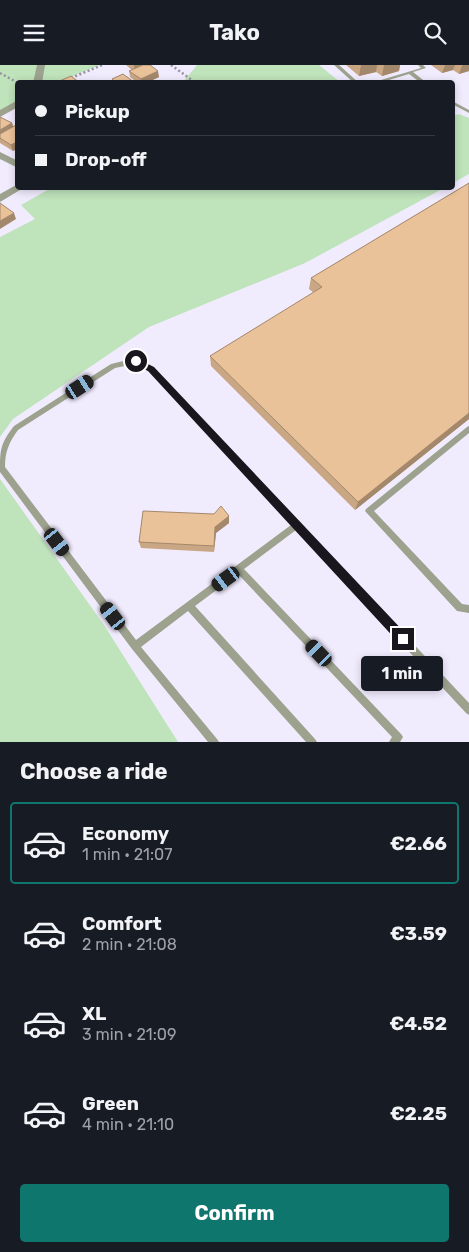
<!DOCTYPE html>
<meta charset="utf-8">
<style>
body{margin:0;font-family:Rubik,sans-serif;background:#242831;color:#f1f3f6;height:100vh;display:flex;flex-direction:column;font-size:19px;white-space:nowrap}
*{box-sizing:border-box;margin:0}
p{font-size:16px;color:#9ea1a6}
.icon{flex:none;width:28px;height:28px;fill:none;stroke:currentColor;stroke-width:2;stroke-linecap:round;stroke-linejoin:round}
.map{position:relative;height:677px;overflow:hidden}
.side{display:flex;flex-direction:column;background:#171b24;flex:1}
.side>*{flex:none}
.banner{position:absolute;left:15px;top:15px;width:440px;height:110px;border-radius:5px;box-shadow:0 2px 8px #0003;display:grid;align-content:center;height:110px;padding:0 20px;background:#171b24}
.end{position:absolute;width:22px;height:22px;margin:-11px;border:6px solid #19161e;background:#fff;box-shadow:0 0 0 2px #fff}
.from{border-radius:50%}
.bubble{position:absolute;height:35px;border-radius:5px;background:#171b24;box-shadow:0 2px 8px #0003;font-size:16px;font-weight:700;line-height:35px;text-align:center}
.car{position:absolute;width:15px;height:30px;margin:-15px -8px;border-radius:6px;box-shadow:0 0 4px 1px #0007;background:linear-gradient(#222 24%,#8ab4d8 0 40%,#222 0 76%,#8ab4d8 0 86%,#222 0)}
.banner b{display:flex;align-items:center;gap:18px;height:48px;font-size:19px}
.banner b+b{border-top:1px solid #363941}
.banner i{width:12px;height:12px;background:#f1f3f6}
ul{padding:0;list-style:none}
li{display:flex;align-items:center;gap:15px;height:82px;margin:0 10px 8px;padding:0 10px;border:2px solid transparent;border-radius:5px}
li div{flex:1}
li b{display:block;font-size:19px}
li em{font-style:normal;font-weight:700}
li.active{border-color:#0f766e}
li>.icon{width:45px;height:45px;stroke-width:1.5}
h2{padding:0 20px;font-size:22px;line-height:60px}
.action{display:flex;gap:10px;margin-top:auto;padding:10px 20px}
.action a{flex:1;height:58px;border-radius:5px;background:#0f766e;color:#fff;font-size:20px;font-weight:700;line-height:58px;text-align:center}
header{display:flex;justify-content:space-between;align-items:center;height:65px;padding:0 20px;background:#171b24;font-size:22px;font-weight:700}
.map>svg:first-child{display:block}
</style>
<header><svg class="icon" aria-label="menu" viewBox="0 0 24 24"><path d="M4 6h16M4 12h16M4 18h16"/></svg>Tako<svg class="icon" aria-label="search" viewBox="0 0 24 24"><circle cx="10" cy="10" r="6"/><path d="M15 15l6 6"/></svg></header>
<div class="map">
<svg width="469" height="677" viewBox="0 0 469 677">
<rect width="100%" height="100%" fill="#f1ebfe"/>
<path fill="#bfe3bb" d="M0,0H100L58,17L18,18L17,38L0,49Z
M197,0H319L340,17H183Z
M459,49L469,53V109L453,118V51Z
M53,122H444V123L305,198L149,262L13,354L0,372V172L35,154L21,140Z
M0,414L104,560L178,677H0Z"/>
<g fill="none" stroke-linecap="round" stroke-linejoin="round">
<path stroke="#9692a0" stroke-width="2.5" stroke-dasharray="2 2.5" stroke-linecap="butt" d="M171,0L196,18
M0,8L18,18
M71,13L102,0"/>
<path fill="#9ca28d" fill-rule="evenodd" d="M334,0H339L359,18H354Z
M418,0H423L426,3L413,7L427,18H421L409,9L379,18H371L421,3Z
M452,36L469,45V48L452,39Z
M136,293L153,302L469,638V650L466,648L296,465L244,504L401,669L403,672L400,677H389L392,672L238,509L195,541L315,674L317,677H306L188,546L141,582L217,674L219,677H208L132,584L0,407C0,385 0,379 14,361L111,299ZM135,299L149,306L291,460L136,575L5,402C5,387 9,377 18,365L115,303Z
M469,361V368L374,446L462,539L469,540V548L457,546L365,446L366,444L467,362Z"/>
<path fill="#9ca28d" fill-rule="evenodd" d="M37,0H45L42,18H33Z
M18,35V42L0,52V45Z
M0,87L18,96V103L0,94Z
M18,119V122H25L0,137V129Z"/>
</g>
<path fill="#c9a784" d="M126,0H150L159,12L146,18H138L130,12L129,6L132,5Z
M346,0H400L399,6L382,11L376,7L359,11Z
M431,0H469V6L459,9L453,5L442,8Z
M0,52L12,58L13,62V86L0,78Z
M469,118V354L355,445L211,301L210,291L314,228L309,224L311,213Z
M229,451V458L216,468L214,487L141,483L139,477Z"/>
<path fill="#a4886c" d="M134,0H148L135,6Z
M361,0H377L376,7L359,11Z
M384,0H400L399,6L382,11Z
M445,0H455L453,5L442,8Z
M463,0H469V6L459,9L462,1Z
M158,6L159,12L146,18H141V14Z
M12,58L14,64L0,72V65Z
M18,76V84L13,86L11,80Z
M14,148L16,154L0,164V156Z
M469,348V354L355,445L358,437Z
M229,451V458L216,468L214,487L215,462Z"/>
<path fill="#eac29a" stroke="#a4886c" d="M143,0H150L158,6L141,14L129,6Z
M123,9L134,17L132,18H116L112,14Z
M71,11L80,18H55Z
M0,52L12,58L0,65Z
M16,60L18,61V76L11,80L0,73V69Z
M469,118V348L358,437L210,291L322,222L311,213Z
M0,138L14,148L0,156Z
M221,441L229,451L215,462L214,481L139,477L143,446L214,449Z"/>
<path fill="#19161e" d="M136,293L154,302L407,570V578H399L148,306L133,299L132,296Z"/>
</svg>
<i class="end from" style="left:136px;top:296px"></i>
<i class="end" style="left:403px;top:574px"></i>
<div class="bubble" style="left:361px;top:591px;width:82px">1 min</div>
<i class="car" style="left:80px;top:322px;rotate:57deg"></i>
<i class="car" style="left:57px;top:477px;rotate:143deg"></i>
<i class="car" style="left:226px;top:514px;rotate:234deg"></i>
<i class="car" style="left:113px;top:551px;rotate:323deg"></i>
<i class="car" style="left:319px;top:588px;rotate:316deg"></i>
<div class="banner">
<b><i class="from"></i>Pickup</b>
<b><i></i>Drop-off</b>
</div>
</div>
<section class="side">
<h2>Choose a ride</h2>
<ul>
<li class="active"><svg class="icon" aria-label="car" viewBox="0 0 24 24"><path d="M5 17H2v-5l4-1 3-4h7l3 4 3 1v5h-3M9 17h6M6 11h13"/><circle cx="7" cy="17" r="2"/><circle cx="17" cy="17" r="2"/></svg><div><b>Economy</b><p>1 min · 21:07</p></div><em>€2.66</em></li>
<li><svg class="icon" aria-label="car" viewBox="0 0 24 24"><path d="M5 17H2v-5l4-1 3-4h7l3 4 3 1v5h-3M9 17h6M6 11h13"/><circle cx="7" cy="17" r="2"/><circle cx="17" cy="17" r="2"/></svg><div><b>Comfort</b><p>2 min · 21:08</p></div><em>€3.59</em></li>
<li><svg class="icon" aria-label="car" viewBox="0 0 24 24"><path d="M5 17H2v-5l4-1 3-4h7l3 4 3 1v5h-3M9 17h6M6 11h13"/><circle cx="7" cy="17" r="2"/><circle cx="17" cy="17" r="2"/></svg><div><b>XL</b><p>3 min · 21:09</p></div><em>€4.52</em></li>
<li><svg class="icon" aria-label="car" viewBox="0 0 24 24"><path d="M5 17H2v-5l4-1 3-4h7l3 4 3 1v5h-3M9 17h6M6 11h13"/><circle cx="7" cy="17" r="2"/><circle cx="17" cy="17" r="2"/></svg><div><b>Green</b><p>4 min · 21:10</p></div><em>€2.25</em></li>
</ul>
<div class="action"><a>Confirm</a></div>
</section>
